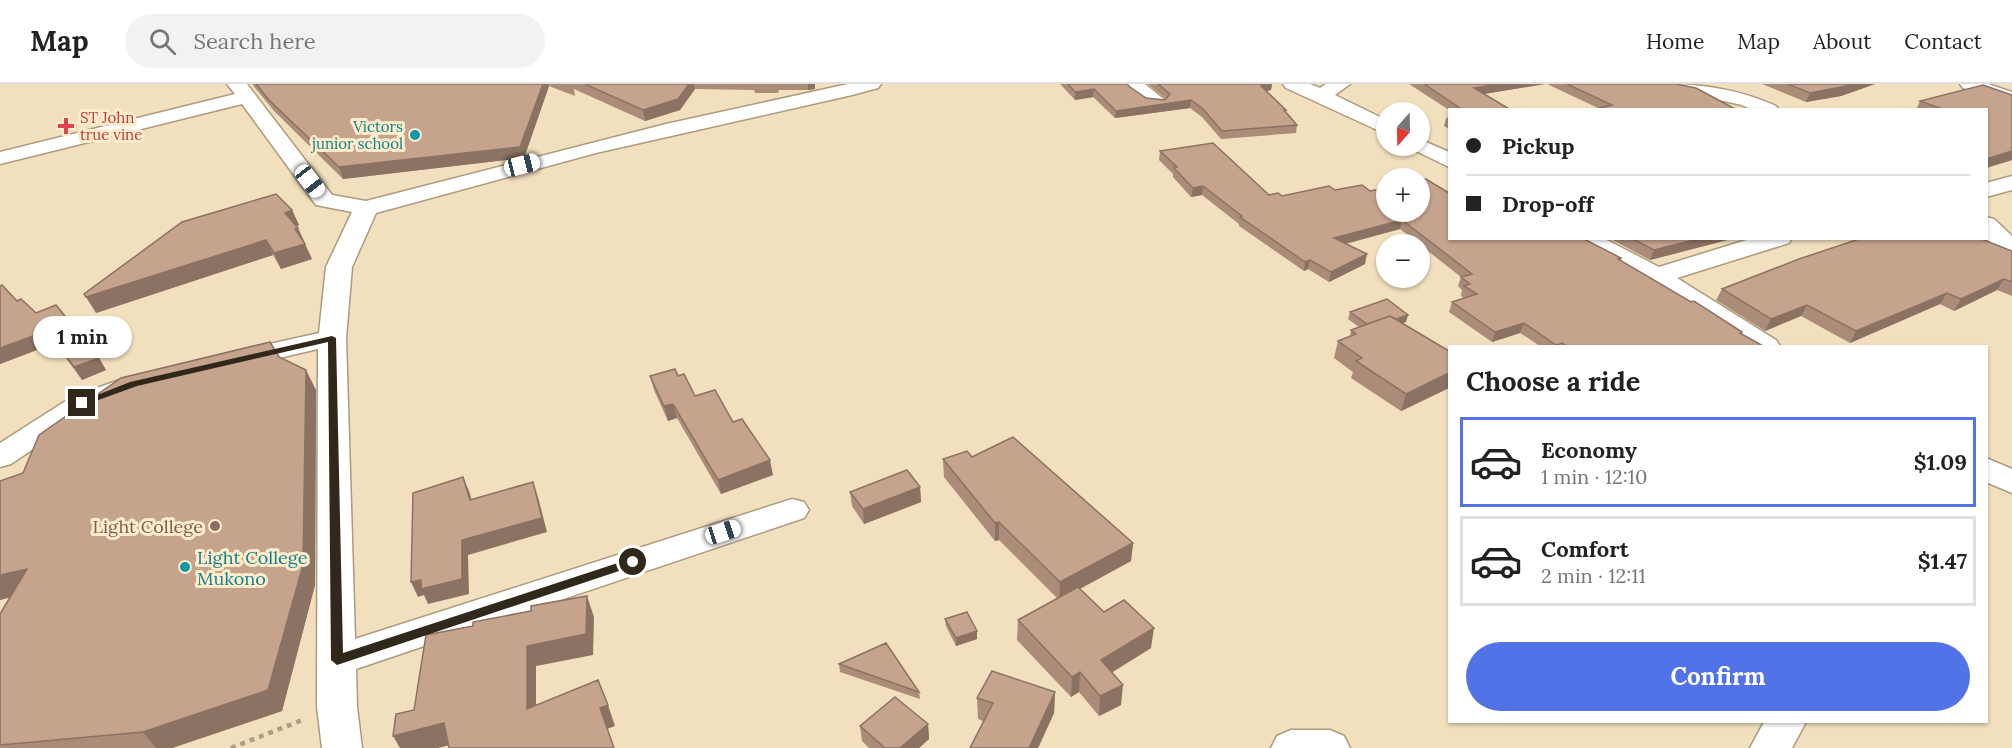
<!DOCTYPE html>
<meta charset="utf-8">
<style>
body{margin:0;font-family:Lora,serif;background:#f2f2f2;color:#222;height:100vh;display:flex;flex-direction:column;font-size:22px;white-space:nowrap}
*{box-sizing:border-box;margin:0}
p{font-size:20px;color:#767676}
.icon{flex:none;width:33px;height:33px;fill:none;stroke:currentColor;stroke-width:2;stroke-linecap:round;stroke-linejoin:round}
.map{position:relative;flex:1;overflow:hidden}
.details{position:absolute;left:1448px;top:261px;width:540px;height:378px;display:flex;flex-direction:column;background:#fff;border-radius:0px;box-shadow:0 2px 4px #0004}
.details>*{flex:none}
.banner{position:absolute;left:1448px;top:24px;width:540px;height:132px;border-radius:0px;box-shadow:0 2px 4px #0004;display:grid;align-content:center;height:132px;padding:0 18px;background:#fff}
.needle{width:39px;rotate:200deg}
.buttons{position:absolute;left:1376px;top:18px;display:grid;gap:12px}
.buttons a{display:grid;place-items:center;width:54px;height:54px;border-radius:50%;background:#fff;box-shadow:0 2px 4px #0004;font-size:30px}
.end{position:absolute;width:27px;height:27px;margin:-14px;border:8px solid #2f281b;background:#fff;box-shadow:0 0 0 3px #fff}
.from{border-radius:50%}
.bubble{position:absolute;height:42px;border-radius:21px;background:#fff;box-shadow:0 2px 4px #0004;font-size:20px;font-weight:700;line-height:42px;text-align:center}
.car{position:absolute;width:18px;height:36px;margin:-18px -9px;border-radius:8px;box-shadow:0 0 4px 2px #0007;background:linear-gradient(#fff 24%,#345 0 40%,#fff 0 76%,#345 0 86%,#fff 0)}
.banner b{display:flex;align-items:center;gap:21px;height:57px;font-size:22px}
.banner b+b{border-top:2px solid #e0e0e0}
.banner i{width:15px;height:15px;background:#222}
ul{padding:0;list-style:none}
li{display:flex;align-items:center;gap:18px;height:90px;margin:0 12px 9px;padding:0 6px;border:3px solid #e0e0e0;border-radius:0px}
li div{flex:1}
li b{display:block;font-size:22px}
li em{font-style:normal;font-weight:700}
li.current{border-color:#5273e8}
li>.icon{width:54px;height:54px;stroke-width:1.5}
h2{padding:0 18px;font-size:27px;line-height:72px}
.action{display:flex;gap:12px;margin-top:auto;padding:12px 18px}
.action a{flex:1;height:69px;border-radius:36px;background:#5273e8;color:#fff;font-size:24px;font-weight:700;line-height:69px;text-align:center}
header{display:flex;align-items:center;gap:36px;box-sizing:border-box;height:84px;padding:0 30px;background:#fff;border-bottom:2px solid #e0e0e0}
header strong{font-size:28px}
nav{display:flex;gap:33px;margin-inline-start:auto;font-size:21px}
.search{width:420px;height:54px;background:#f2f2f2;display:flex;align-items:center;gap:15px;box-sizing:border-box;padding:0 21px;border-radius:33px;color:#767676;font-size:22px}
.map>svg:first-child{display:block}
</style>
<header>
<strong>Map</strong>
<div class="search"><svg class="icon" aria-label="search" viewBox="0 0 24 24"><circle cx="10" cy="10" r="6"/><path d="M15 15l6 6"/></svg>Search here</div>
<nav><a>Home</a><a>Map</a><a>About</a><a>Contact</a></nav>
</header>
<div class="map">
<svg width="2012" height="664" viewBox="0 0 2012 664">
<rect width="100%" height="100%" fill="#f1dfbd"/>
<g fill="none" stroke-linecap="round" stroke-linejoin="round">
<g stroke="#ac9b7c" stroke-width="3">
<path id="minor" d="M227,0H247L332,111L366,117L666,40L848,0H881L878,4L852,11L596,69L376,129L352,183L346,254L355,555L792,415L804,418L809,426L804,434L356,585L357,623L362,664H322L317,623L318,265L235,284L225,282L221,276L225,270L319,249L326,183L352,128L316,121L242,20L0,80V68L235,10Z
M1123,0H1145L1167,18L1164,22C1149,26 1132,12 1123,0Z
M1283,0H1310L1320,4L1326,0H1350L1335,11L1386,36V50L1286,4Z
M1661,0C1702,0 1739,5 1776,22L1779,26H1752L1742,21L1664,4Z
M1960,0H1988L2012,8V21L1963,4Z
M1419,55L1449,68V83L1412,65L1409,62H1419Z
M2012,92V106L1986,113V99Z
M1986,133L1994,135L2012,152V173L2003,171L1986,154Z
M1571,154H1603L1659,183L1753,154H1792L1789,159L1677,194L1776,256L1780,262H1748L1648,197L1574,159Z
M125,294L135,297L140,303L135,309L92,325L11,380L0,383V359L72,313Z
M1986,374L2012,385V409L1986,398Z
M1764,638H1806L1792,664H1750Z
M1291,646H1330L1344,652L1350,664H1271L1277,652Z"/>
</g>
<path stroke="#ad9f84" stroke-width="4.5" stroke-dasharray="5 5" stroke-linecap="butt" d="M231,664L305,635"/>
<use href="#minor" fill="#fff" fill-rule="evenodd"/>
</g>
<path fill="#aa8c79" d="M252,0H815V5L808,6H779L778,9H755L754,6L695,5L680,26L645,37L574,5L575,12L549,2L524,74L343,95L274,27Z
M1060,0H1127L1130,3L1146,14L1165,16L1166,15L1148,0H1272L1271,6L1266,7L1297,41L1296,49L1221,55L1202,33L1190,24L1115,34L1093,13L1075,16Z
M1409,0H1545L1484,10L1511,26H1449Z
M1547,0H1676L1737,26L1598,24Z
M1762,0H1875L1841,12L1806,18Z
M2012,11V76L1986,84V26H1916L1920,17Z
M1449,33V45L1444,42L1446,34Z
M1160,67L1269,111L1282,112L1335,106L1370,107L1449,154L1621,174V177L1742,248L1741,250L1763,262H1540L1520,249L1492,258L1449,228L1452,218L1464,214L1461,212L1462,206L1458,202L1461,193L1400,145L1346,160L1365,180L1329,198L1308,185L1304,187L1239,142V140L1202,111L1191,113L1173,93V90L1159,76Z
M292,126L299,141L296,142L312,175L281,185L273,171L96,229Z
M1609,154H1735L1650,176Z
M1852,154H1979L2012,167V212L1997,206L1954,227L1940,220L1850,259L1801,232L1765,247L1716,216L1722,205L1856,156Z
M0,202L17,217L36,229L99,274L106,286L82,296L55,259L0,280Z
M1350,228L1406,238L1403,239L1449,267V304L1401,327L1351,294L1353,288L1334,274L1338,257L1350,252L1351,246L1359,243L1348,235Z
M279,273L316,306L315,501L282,627L172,664H0V530L10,513L0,516V397L23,389Z
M650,292H678L695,312L733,338L773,391L721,410L677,334L668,337L654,306Z
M972,373L1133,459L1131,477L1080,505L1104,528L1151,564L1112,588L1121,621L1099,632L1079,608L1071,613L1017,556L1018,536L1057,514L999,456L995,457L944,393L943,375Z
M920,403L921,418L864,440L852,422L850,408Z
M945,535L977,547V555L956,562L946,542Z
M839,580L919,608L920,615L840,588Z
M1055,608L1054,629L1038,664H970L983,637L978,635L977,614Z
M928,640L929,655L919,664H869L862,657L860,642Z"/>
<path fill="#8b7263" d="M543,0H548L549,2L524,74L343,95L339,83Z
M689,0H694L695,5L680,26L645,37L643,26Z
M808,0H815V5L808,6Z
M1267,0H1272L1271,6L1260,9L1261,2Z
M1498,0H1545L1471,12L1474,4Z
M1853,0H1875L1841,12L1806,18L1810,9Z
M1094,5L1093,13L1075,16V8Z
M1191,16L1190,24L1115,34L1116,27Z
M2012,67V76L1986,84V75Z
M1203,102L1202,111L1191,113L1193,104Z
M292,126L299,141L292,144L285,129Z
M1402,136L1400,145L1332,163L1334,154Z
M298,144L305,159L295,145Z
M1702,154H1735L1650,176L1654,166Z
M266,156L273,171L96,229L86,213Z
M305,160L312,175L281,185L274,169Z
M1367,170L1365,180L1329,198L1331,188Z
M1310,176L1308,185L1304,187L1305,178Z
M2004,195L1997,206L1954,227L1961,215Z
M1947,209L1940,220L1850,259L1856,247Z
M1807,221L1801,232L1765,247L1771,235Z
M1408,231L1406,238L1371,252L1373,245Z
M1524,239L1520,249L1492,258L1495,248Z
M47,247L55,259L0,280V264Z
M99,274L106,286L82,296L74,283Z
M306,286L316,306L315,501L282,627L172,664H156L143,648Z
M1449,289V304L1401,327L1406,310Z
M673,320L677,334L668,337L664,322Z
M770,376L773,391L721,410L718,396Z
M463,393L469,407L476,430L470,416Z
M533,398L538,413L547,448L468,471L469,510L428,520L424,511L418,513L411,498Z
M920,403L921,418L864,440L863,425Z
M999,438V456L995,457V439Z
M1133,459L1131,477L1059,516L1060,498Z
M27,485L43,505L0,516V491Z
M587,512L594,533L593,571L536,582V645L527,625V562Z
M1154,544L1151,564L1100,596L1101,576Z
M977,547V555L956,562V554Z
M1080,588L1079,608L1071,613L1072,593Z
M1123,601L1121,621L1099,632L1100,612Z
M1055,608L1054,629L1038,664H1029Z
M608,621L615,642L607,645L600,624Z
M444,639L454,660L438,664H400L393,652Z
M928,640L929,655L919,664H900Z"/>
<path fill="#c6a38d" stroke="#8b7263" stroke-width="1.5" d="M256,0H543L520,63L339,83L269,16Z
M585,0H689L678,15L643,26Z
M1068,0H1127L1130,3L1146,14L1165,16L1170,10L1158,0H1267L1261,2L1286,26H1284L1297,41L1222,47L1203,25L1191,16L1116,27L1094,5L1075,8Z
M1424,0H1498L1474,4L1511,26H1463Z
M1567,0H1676L1696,4L1737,26H1591L1612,21Z
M1788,0H1853L1846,2L1810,9Z
M1983,1L2012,11V67L1986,75V26H1945L1920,17Z
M1213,59L1269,111L1278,109L1282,112L1329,102L1335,106L1362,101L1370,107L1386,104V128H1419V96L1426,95L1449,109V154H1582L1621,174L1618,175L1691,218L1694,217L1742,248L1740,249L1763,262H1567L1562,259L1556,261L1524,239L1495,248L1452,218L1477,210L1464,202L1470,200L1461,193L1472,190L1402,136L1334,154L1367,170L1331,188L1310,176L1305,178L1240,133L1242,132L1203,102L1193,104L1174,84L1177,83L1160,67Z
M276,110L292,126L285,129L298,144L295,145L305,160L274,169L266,156L86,213L84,210L182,138Z
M1631,154H1702L1654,166Z
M1862,154H1979L2012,167V198L2004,195L1961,215L1947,209L1856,247L1807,221L1771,235L1722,205L1799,175Z
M2,201L17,217L21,215L36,229L56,221L99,274L74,283L47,247L0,264V202Z
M1387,215L1408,231L1396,235L1390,232L1367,240L1350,228Z
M1390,232L1449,267V289L1406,310L1356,277L1362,274L1338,257L1356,250L1351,246Z
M270,258L279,273L306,286L303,481L268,606L143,648L0,661V530L27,485L0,491V397L23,389L39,351L121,294Z
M675,285L678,292L684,290L695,312L715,306L733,338L742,335L770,376L718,396L673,320L664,322L650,292Z
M1013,353L1133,459L1060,498L999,438L995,439L943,375L967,367L972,373Z
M907,386L920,403L863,425L850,408Z
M463,393L470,416L533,398L542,434L462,456V495L421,505V496L411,498L413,409Z
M1078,503L1104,528L1124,516L1154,544L1101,576L1123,601L1100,612L1080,588L1072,593L1018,536Z
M587,512L586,550L527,562V625L598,596L608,621L600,624L614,664H449L444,639L393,652L396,630L414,626L426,551L473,542V538L531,527V522Z
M967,528L977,547L956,554L945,535Z
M886,559L919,608L839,580Z
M992,587L1055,608L1029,664H970L993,619L977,614Z
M895,613L928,640L900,664H885L860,642Z"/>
<path fill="#2f281b" d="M332,252L336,254L343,569L633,474L637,476V481L337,581L331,576L328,258L137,302L82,322L77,319L130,298Z"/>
<path fill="#e0444e" stroke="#feecca" stroke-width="2" d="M63 33h6v6h6v6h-6v6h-6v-6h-6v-6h6z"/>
<g fill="#0f9aa8" stroke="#feecca" stroke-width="2">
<circle cx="415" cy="51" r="6"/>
<circle cx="185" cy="483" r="6"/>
</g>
<circle fill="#8d6e63" stroke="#feecca" stroke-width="2" cx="215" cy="442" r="6"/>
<g text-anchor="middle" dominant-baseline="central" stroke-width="6" stroke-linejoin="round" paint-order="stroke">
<g font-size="15" fill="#be3a42" stroke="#feecca" text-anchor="start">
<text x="80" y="33">ST John<tspan x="80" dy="17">true vine</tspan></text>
</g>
<g font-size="15" fill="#0d838f" stroke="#feecca" text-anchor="end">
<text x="403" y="42">Victors<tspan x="403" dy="17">junior school</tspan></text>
</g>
<g font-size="18" fill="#785e54" stroke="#feecca" text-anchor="end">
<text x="203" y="442">Light College</text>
</g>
<g font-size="18" fill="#0d838f" stroke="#feecca" text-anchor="start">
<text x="197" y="473">Light College<tspan x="197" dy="21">Mukono</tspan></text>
</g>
</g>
</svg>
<div class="buttons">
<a><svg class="needle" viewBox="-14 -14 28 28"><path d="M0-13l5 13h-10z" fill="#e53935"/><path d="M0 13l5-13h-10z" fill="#767676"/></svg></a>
<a>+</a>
<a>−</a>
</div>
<i class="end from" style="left:633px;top:478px"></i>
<i class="end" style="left:82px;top:319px"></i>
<div class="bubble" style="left:33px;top:232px;width:99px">1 min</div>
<i class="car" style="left:522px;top:81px;rotate:76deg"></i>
<i class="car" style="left:310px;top:97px;rotate:142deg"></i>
<i class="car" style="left:723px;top:448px;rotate:72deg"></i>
<div class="banner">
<b><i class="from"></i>Pickup</b>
<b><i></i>Drop-off</b>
</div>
<section class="details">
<h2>Choose a ride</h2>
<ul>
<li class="current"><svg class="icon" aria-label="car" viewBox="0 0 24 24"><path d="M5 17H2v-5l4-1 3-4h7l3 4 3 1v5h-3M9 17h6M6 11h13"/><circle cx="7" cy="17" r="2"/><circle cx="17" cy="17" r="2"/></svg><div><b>Economy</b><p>1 min · 12:10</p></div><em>$1.09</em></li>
<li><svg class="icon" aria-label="car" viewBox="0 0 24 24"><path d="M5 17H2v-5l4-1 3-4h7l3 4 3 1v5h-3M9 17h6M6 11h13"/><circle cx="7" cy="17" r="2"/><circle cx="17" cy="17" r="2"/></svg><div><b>Comfort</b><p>2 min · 12:11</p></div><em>$1.47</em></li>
</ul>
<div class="action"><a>Confirm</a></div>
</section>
</div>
